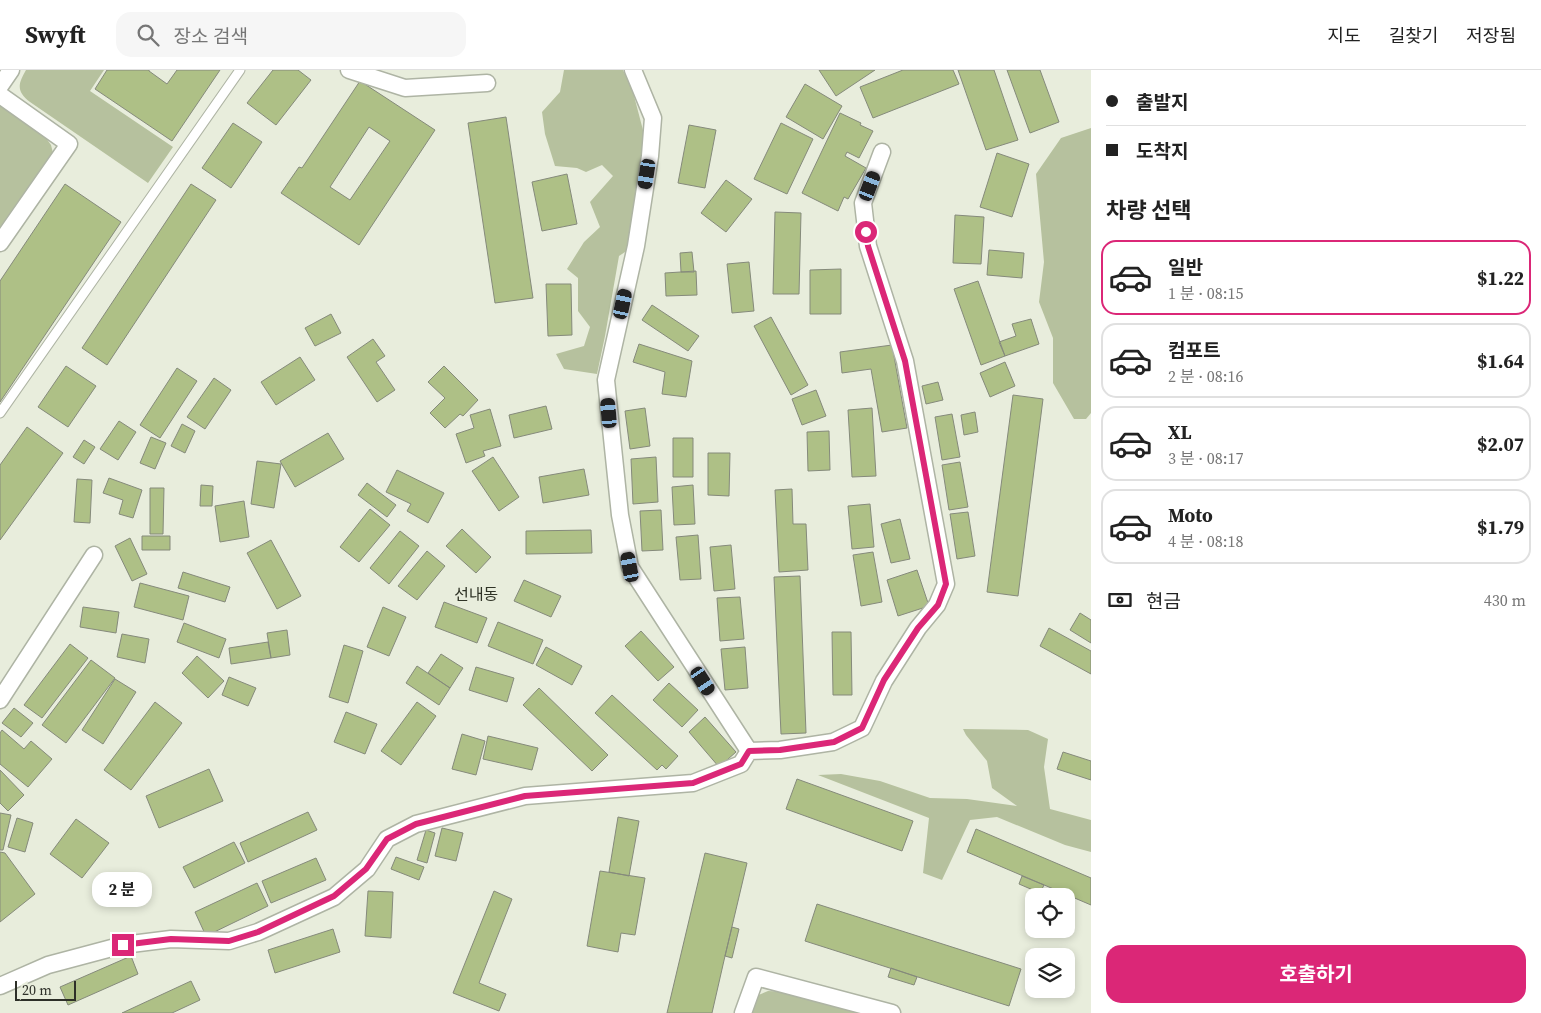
<!DOCTYPE html>
<html lang="ko">
<meta charset="utf-8">
<style>
body{margin:0;font-family:"Source Serif 4","Noto Sans KR",serif;background:#f6f6f6;color:#222;height:100vh;display:flex;flex-direction:column;font-size:19px;white-space:nowrap}
*{box-sizing:border-box;margin:0}
p{font-size:16px;color:#767676}
.icon{flex:none;width:28px;height:28px;fill:none;stroke:currentColor;stroke-width:2;stroke-linecap:round;stroke-linejoin:round}
.map{position:relative;flex:1;overflow:hidden}
.drawer{display:flex;flex-direction:column;background:#fff;width:450px}
.drawer>*{flex:none}
.banner{display:grid;align-content:center;height:110px;padding:0 15px;background:#fff}
.tools{position:absolute;left:1025px;top:818px;display:grid;gap:10px}
.tools a{display:grid;place-items:center;width:50px;height:50px;border-radius:10px;background:#fff;box-shadow:0 2px 8px #0003;font-size:25px}
.scale{position:absolute;left:15px;bottom:12px;width:61px;box-sizing:border-box;padding-left:5px;border:2px solid #2d2f28;border-top:0;font-size:14px;line-height:18px;white-space:nowrap;color:#2d2f28;-webkit-text-stroke:4px #e8eddc;paint-order:stroke}
.end{position:absolute;width:22px;height:22px;margin:-11px;border:6px solid #db2777;background:#fff;box-shadow:0 0 0 2px #fff}
.from{border-radius:50%}
.bubble{position:absolute;height:35px;border-radius:15px;background:#fff;box-shadow:0 2px 8px #0003;font-size:16px;font-weight:700;line-height:35px;text-align:center}
.car{position:absolute;width:15px;height:30px;margin:-15px -8px;border-radius:6px;box-shadow:0 0 4px 1px #0007;background:linear-gradient(#222 24%,#8ab4d8 0 40%,#222 0 76%,#8ab4d8 0 86%,#222 0)}
.banner b{display:flex;align-items:center;gap:18px;height:48px;font-size:19px}
.banner b+b{border-top:1px solid #e0e0e0}
.banner i{width:12px;height:12px;background:#222}
ul{padding:0;list-style:none}
li{display:flex;align-items:center;gap:15px;height:75px;margin:0 10px 8px;padding:0 5px;border:2px solid #e0e0e0;border-radius:15px}
li div{flex:1}
li b{display:block;font-size:19px}
li em{font-style:normal;font-weight:700}
li.active{border-color:#db2777}
li>.icon{width:45px;height:45px;stroke-width:1.5}
h2{padding:0 15px;font-size:22px;line-height:60px}
.pay{display:flex;align-items:center;gap:12px;height:55px;padding:0 15px;font-size:19px}
.pay p{margin-inline-start:auto}
.cta{display:flex;gap:10px;margin-top:auto;padding:10px 15px}
.cta a{flex:1;height:58px;border-radius:15px;background:#db2777;color:#fff;font-size:20px;font-weight:700;line-height:58px;text-align:center}
header{display:flex;align-items:center;gap:30px;box-sizing:border-box;height:70px;padding:0 25px;background:#fff;border-bottom:1px solid #e0e0e0}
header strong{font-size:24px}
nav{display:flex;gap:28px;margin-inline-start:auto;font-size:18px}
.search{width:350px;height:45px;background:#f6f6f6;display:flex;align-items:center;gap:12px;box-sizing:border-box;padding:0 18px;border-radius:15px;color:#767676;font-size:19px}
main{display:flex;flex:1;min-height:0}
.map>svg:first-child{display:block}
</style>
<header>
<strong>Swyft</strong>
<div class="search"><svg class="icon" aria-label="search" viewBox="0 0 24 24"><circle cx="10" cy="10" r="6"/><path d="M15 15l6 6"/></svg>장소 검색</div>
<nav><a>지도</a><a>길찾기</a><a>저장됨</a></nav>
</header>
<main>
<div class="map">
<svg width="1091" height="943" viewBox="0 0 1091 943">
<rect width="100%" height="100%" fill="#e8eddc"/>
<path fill="#b6c19e" d="M26,0H104L90,21L173,77L148,113L30,32C16,21 18,14 26,0Z
M564,0H623L633,22L644,64L628,180L619,186L605,266L597,304L564,299L556,284L584,276L590,257L578,241V208L567,199L584,172L600,157L590,132L613,106L602,95L586,102L577,98L555,96L545,64L542,42L560,22Z
M0,36L46,68L51,75L53,83L0,161Z
M1091,58V343L1086,349H1074L1053,313V268L1039,232L1044,192L1036,104L1061,68Z
M963,659L1028,660L1048,669L1044,697L1050,739L1091,750V782L1065,775L997,747L970,750L942,810L923,803L929,748L818,705L841,704L880,711L930,728L967,729L1017,736L992,718L987,691L966,665Z
M768,921L791,922L867,943H748L756,926Z"/>
<path fill="#aec086" stroke="#858a7b" fill-rule="evenodd" d="M107,0H149V1L167,14L177,0H220L172,71L95,19Z
M273,0H298L311,10L276,55L247,33Z
M819,0H875L836,26Z
M903,0H953L959,14L873,48L860,17Z
M958,0H994L1018,70L986,80Z
M1007,0H1040L1059,52L1030,63Z
M360,11L435,60L359,175L281,123L299,97L302,98ZM369,57L390,71L350,130L330,117Z
M805,14L842,36L823,69L786,47Z
M840,43L861,53L860,55L873,61L859,88L847,82L845,86L866,98L848,129L844,127L838,141L802,123Z
M506,47L533,228L495,233L468,53Z
M233,53L262,72L231,118L202,98Z
M781,53L813,69L787,124L754,109Z
M689,55L716,60L705,118L678,113Z
M997,83L1029,94L1012,147L980,137Z
M567,104L577,154L542,161L532,112Z
M726,110L752,129L726,162L701,143Z
M65,114L121,152L0,332V211Z
M191,114L216,130L107,295L82,278Z
M775,142L801,143L799,224H773Z
M955,145L984,147L981,194L953,193Z
M989,180L1024,183L1022,208L987,205Z
M692,182L694,202H681L680,183Z
M749,192L754,241L732,243L727,194Z
M841,199V244H810V200Z
M696,201L697,225L666,226L665,203Z
M978,211L1005,286L981,295L954,219Z
M546,214H571L572,265L548,266Z
M652,235L699,266L688,281L642,250Z
M331,244L341,263L315,276L305,258Z
M771,247L808,315L791,325L754,256Z
M1031,249L1039,274L1005,286L999,272L1016,266L1012,254Z
M373,269L385,286L376,292L395,320L377,332L347,287Z
M639,274L692,291L686,327L662,324L665,302L633,292Z
M892,275L907,358L882,362L871,299L842,303L840,282Z
M300,287L315,310L276,335L261,312Z
M1005,292L1015,316L990,327L980,303Z
M66,296L96,316L68,357L38,337Z
M444,296L478,330L463,346L460,344L445,358L430,343L445,328L428,312Z
M177,298L197,311L160,368L140,355Z
M214,308L231,320L205,359L187,347Z
M938,312L943,330L926,334L922,316Z
M816,320L826,346L802,355L792,329Z
M1013,325L1043,329L1018,526L987,522Z
M546,336L552,359L514,368L509,345Z
M645,338L650,376L630,379L625,341Z
M872,338L876,406L852,407L848,340Z
M490,339L501,376L483,381L485,386L466,393L456,364L474,358L470,345Z
M975,342L978,362L964,365L961,345Z
M952,344L960,387L942,390L935,347Z
M119,351L136,362L118,390L100,379Z
M182,354L195,361L185,383L171,376Z
M27,357L63,383L0,470V395Z
M829,361L830,400L808,401L807,362Z
M328,363L344,389L295,417L280,391Z
M151,367L166,373L155,399L140,393Z
M673,368H693V407H673Z
M84,370L95,377L84,394L73,387Z
M708,383H730L729,426L708,425Z
M493,387L519,427L499,441L472,401Z
M656,387L658,432L633,434L631,389Z
M257,391L281,394L274,438L251,434Z
M960,392L968,437L949,440L942,395Z
M584,399L589,425L543,433L539,407Z
M397,400L444,423L428,453L407,441L411,434L386,422Z
M109,408L142,420L133,448L119,444L123,430L103,423Z
M77,409L92,410L90,453L74,452Z
M367,413L396,435L387,447L358,425Z
M201,415L213,416L212,436H200Z
M693,415L695,454L674,455L672,417Z
M150,418H164L163,464H150Z
M792,419L793,454H806L808,500L779,502L775,420Z
M244,431L249,467L220,472L215,436Z
M870,434L874,477L852,479L848,436Z
M370,439L390,455L359,492L340,477Z
M661,440L663,480L642,481L640,441Z
M968,442L975,486L957,489L950,444Z
M900,449L910,489L891,493L881,454Z
M462,459L491,487L476,503L446,476Z
M591,460L592,483L526,484V461Z
M400,461L419,476L389,514L370,498Z
M698,465L701,509L680,510L676,467Z
M142,466H170V480H142Z
M130,468L147,504L132,511L115,476Z
M271,470L301,526L277,539L247,483Z
M731,475L735,519L714,521L710,477Z
M427,481L445,496L417,530L398,516Z
M873,482L882,532L861,536L853,485Z
M917,500L929,536L898,546L887,510Z
M183,502L230,517L225,532L178,518Z
M800,506L806,663L781,664L774,507Z
M524,510L561,526L551,547L514,531Z
M140,513L189,526L183,550L134,537Z
M740,527L744,569L720,571L717,528Z
M444,532L487,548L477,573L435,557Z
M83,537L119,542L116,563L80,557Z
M383,537L406,547L389,586L367,577Z
M1080,543L1091,550V573L1070,560Z
M498,552L543,570L533,594L488,576Z
M184,553L226,569L219,588L177,572Z
M1049,558L1091,581V604L1040,576Z
M287,560L290,585L271,588L267,563Z
M641,561L674,597L658,611L625,576Z
M832,562H851L852,625H833Z
M122,564L149,569L145,593L117,587Z
M268,572L271,588L231,594L229,578Z
M70,574L88,588L42,648L24,635Z
M344,575L363,581L348,633L329,627Z
M546,577L582,596L572,615L536,595Z
M745,577L748,618L725,620L721,579Z
M441,584L463,598L450,618L428,603Z
M197,586L224,611L208,628L182,603Z
M91,590L115,608L66,673L42,655Z
M417,596L450,618L439,635L406,613Z
M476,597L514,608L507,632L469,620Z
M229,607L256,618L248,636L222,625Z
M115,609L136,622L103,674L82,660Z
M669,613L698,640L682,657L653,630Z
M539,618L608,685L592,701L523,635Z
M612,625L678,686L666,699L662,695L657,700L595,643Z
M155,632L182,653L131,720L104,700Z
M417,632L436,646L401,695L381,681Z
M14,638L33,653L21,667L2,653Z
M346,642L377,654L365,684L334,672Z
M705,647L736,682L719,697L689,662Z
M2,660L24,679L31,671L52,689L28,717L0,694V663Z
M462,664L485,671L476,705L452,699Z
M488,666L538,678L532,700L483,689Z
M1063,682L1091,691V710L1057,699Z
M209,699L223,731L159,758L146,726Z
M0,700L24,725L8,741L0,733Z
M797,709L913,751L902,781L786,739Z
M308,742L317,760L248,792L240,773Z
M0,743L11,745L3,780H0Z
M618,747L639,751L629,806L609,802Z
M17,748L33,753L25,782L8,777Z
M76,749L109,773L82,808L50,784Z
M442,758L463,763L456,791L435,786Z
M976,759L1091,808V835L967,782Z
M426,760L435,763L427,793L417,790Z
M234,772L245,793L194,818L183,797Z
M0,782L5,783L35,824L0,852Z
M705,783L747,793L725,886L712,943H667Z
M396,787L424,797L419,810L391,799Z
M316,788L326,810L271,833L262,811Z
M600,801L645,808L635,865L621,863L618,882L587,876Z
M1022,806L1044,815L1040,823L1019,814Z
M257,813L268,836L206,866L195,842Z
M368,821L393,822L391,868L365,866Z
M494,821L512,829L479,913L506,924L499,941L453,923Z
M817,834L1021,899L1009,936L805,871Z
M732,857L739,859L732,888L725,886Z
M333,859L340,882L275,903L268,880Z
M131,886L138,904L68,935L60,917Z
M891,898L917,907L914,915L888,907Z
M191,911L200,930L172,943H122Z"/>
<g fill="none" stroke-linecap="round" stroke-linejoin="round">
<g stroke="#aeb4a4" stroke-width="11">
<path id="lane" d="M0,343L240,0"/>
</g>
<g stroke="#aeb4a4" stroke-width="19">
<path id="street" d="M349,0L405,18L487,13
M633,0L653,48L650,86L636,176L606,310L620,445L630,497L749,681
M0,16L11,0
M0,25L69,74L0,173
M0,630L94,485
M0,916L48,895L123,875L171,869L229,871L258,862L334,827L367,799L387,769L416,754L525,726L693,713L741,694L749,681L780,680L833,672L862,658L884,611L918,558L937,535L946,514L905,291L868,176L863,133L882,82
M743,943L756,907L892,943"/>
</g>
<use href="#lane" stroke="#fff" stroke-width="9"/>
<use href="#street" stroke="#fff" stroke-width="16"/>
</g>
<g fill="none" stroke-linecap="round" stroke-linejoin="round">
<path stroke="#db2777" stroke-width="6" d="M123,875L171,869L229,871L258,862L334,826L366,799L387,769L416,754L525,726L693,713L741,694L749,681L780,680L834,672L862,658L884,610L918,558L938,535L946,514L905,291L868,176L866,162"/>
</g>
<g text-anchor="middle" dominant-baseline="central" stroke-width="4" stroke-linejoin="round" paint-order="stroke">
<g font-size="16" fill="#2f3326" stroke="#e8eddc">
<text x="476" y="524">선내동</text>
</g>
</g>
</svg>
<div class="tools">
<a><svg class="icon" aria-label="locate" viewBox="0 0 24 24"><circle cx="12" cy="12" r="6"/><path d="M12 2v4M12 18v4M2 12h4M18 12h4"/></svg></a>
<a><svg class="icon" aria-label="layers" viewBox="0 0 24 24"><path d="M12 4l9 5-9 5-9-5zM3 14l9 5 9-5"/></svg></a>
</div>
<div class="scale">20 m</div>
<i class="end from" style="left:866px;top:162px"></i>
<i class="end" style="left:123px;top:875px"></i>
<div class="bubble" style="left:92px;top:802px;width:60px">2 분</div>
<i class="car" style="left:647px;top:104px;rotate:189deg"></i>
<i class="car" style="left:870px;top:116px;rotate:21deg"></i>
<i class="car" style="left:623px;top:234px;rotate:12deg"></i>
<i class="car" style="left:609px;top:343px;rotate:355deg"></i>
<i class="car" style="left:630px;top:497px;rotate:349deg"></i>
<i class="car" style="left:703px;top:611px;rotate:147deg"></i>
</div>
<section class="drawer">
<div class="banner">
<b><i class="from"></i>출발지</b>
<b><i></i>도착지</b>
</div>
<h2>차량 선택</h2>
<ul>
<li class="active"><svg class="icon" aria-label="car" viewBox="0 0 24 24"><path d="M5 17H2v-5l4-1 3-4h7l3 4 3 1v5h-3M9 17h6M6 11h13"/><circle cx="7" cy="17" r="2"/><circle cx="17" cy="17" r="2"/></svg><div><b>일반</b><p>1 분 · 08:15</p></div><em>$1.22</em></li>
<li><svg class="icon" aria-label="car" viewBox="0 0 24 24"><path d="M5 17H2v-5l4-1 3-4h7l3 4 3 1v5h-3M9 17h6M6 11h13"/><circle cx="7" cy="17" r="2"/><circle cx="17" cy="17" r="2"/></svg><div><b>컴포트</b><p>2 분 · 08:16</p></div><em>$1.64</em></li>
<li><svg class="icon" aria-label="car" viewBox="0 0 24 24"><path d="M5 17H2v-5l4-1 3-4h7l3 4 3 1v5h-3M9 17h6M6 11h13"/><circle cx="7" cy="17" r="2"/><circle cx="17" cy="17" r="2"/></svg><div><b>XL</b><p>3 분 · 08:17</p></div><em>$2.07</em></li>
<li><svg class="icon" aria-label="car" viewBox="0 0 24 24"><path d="M5 17H2v-5l4-1 3-4h7l3 4 3 1v5h-3M9 17h6M6 11h13"/><circle cx="7" cy="17" r="2"/><circle cx="17" cy="17" r="2"/></svg><div><b>Moto</b><p>4 분 · 08:18</p></div><em>$1.79</em></li>
</ul>
<div class="pay"><svg class="icon" aria-label="cash" viewBox="0 0 24 24"><path d="M3 7h18v10H3z"/><circle cx="12" cy="12" r="2"/></svg>현금<p>430 m</p></div>
<div class="cta"><a>호출하기</a></div>
</section>
</main>
